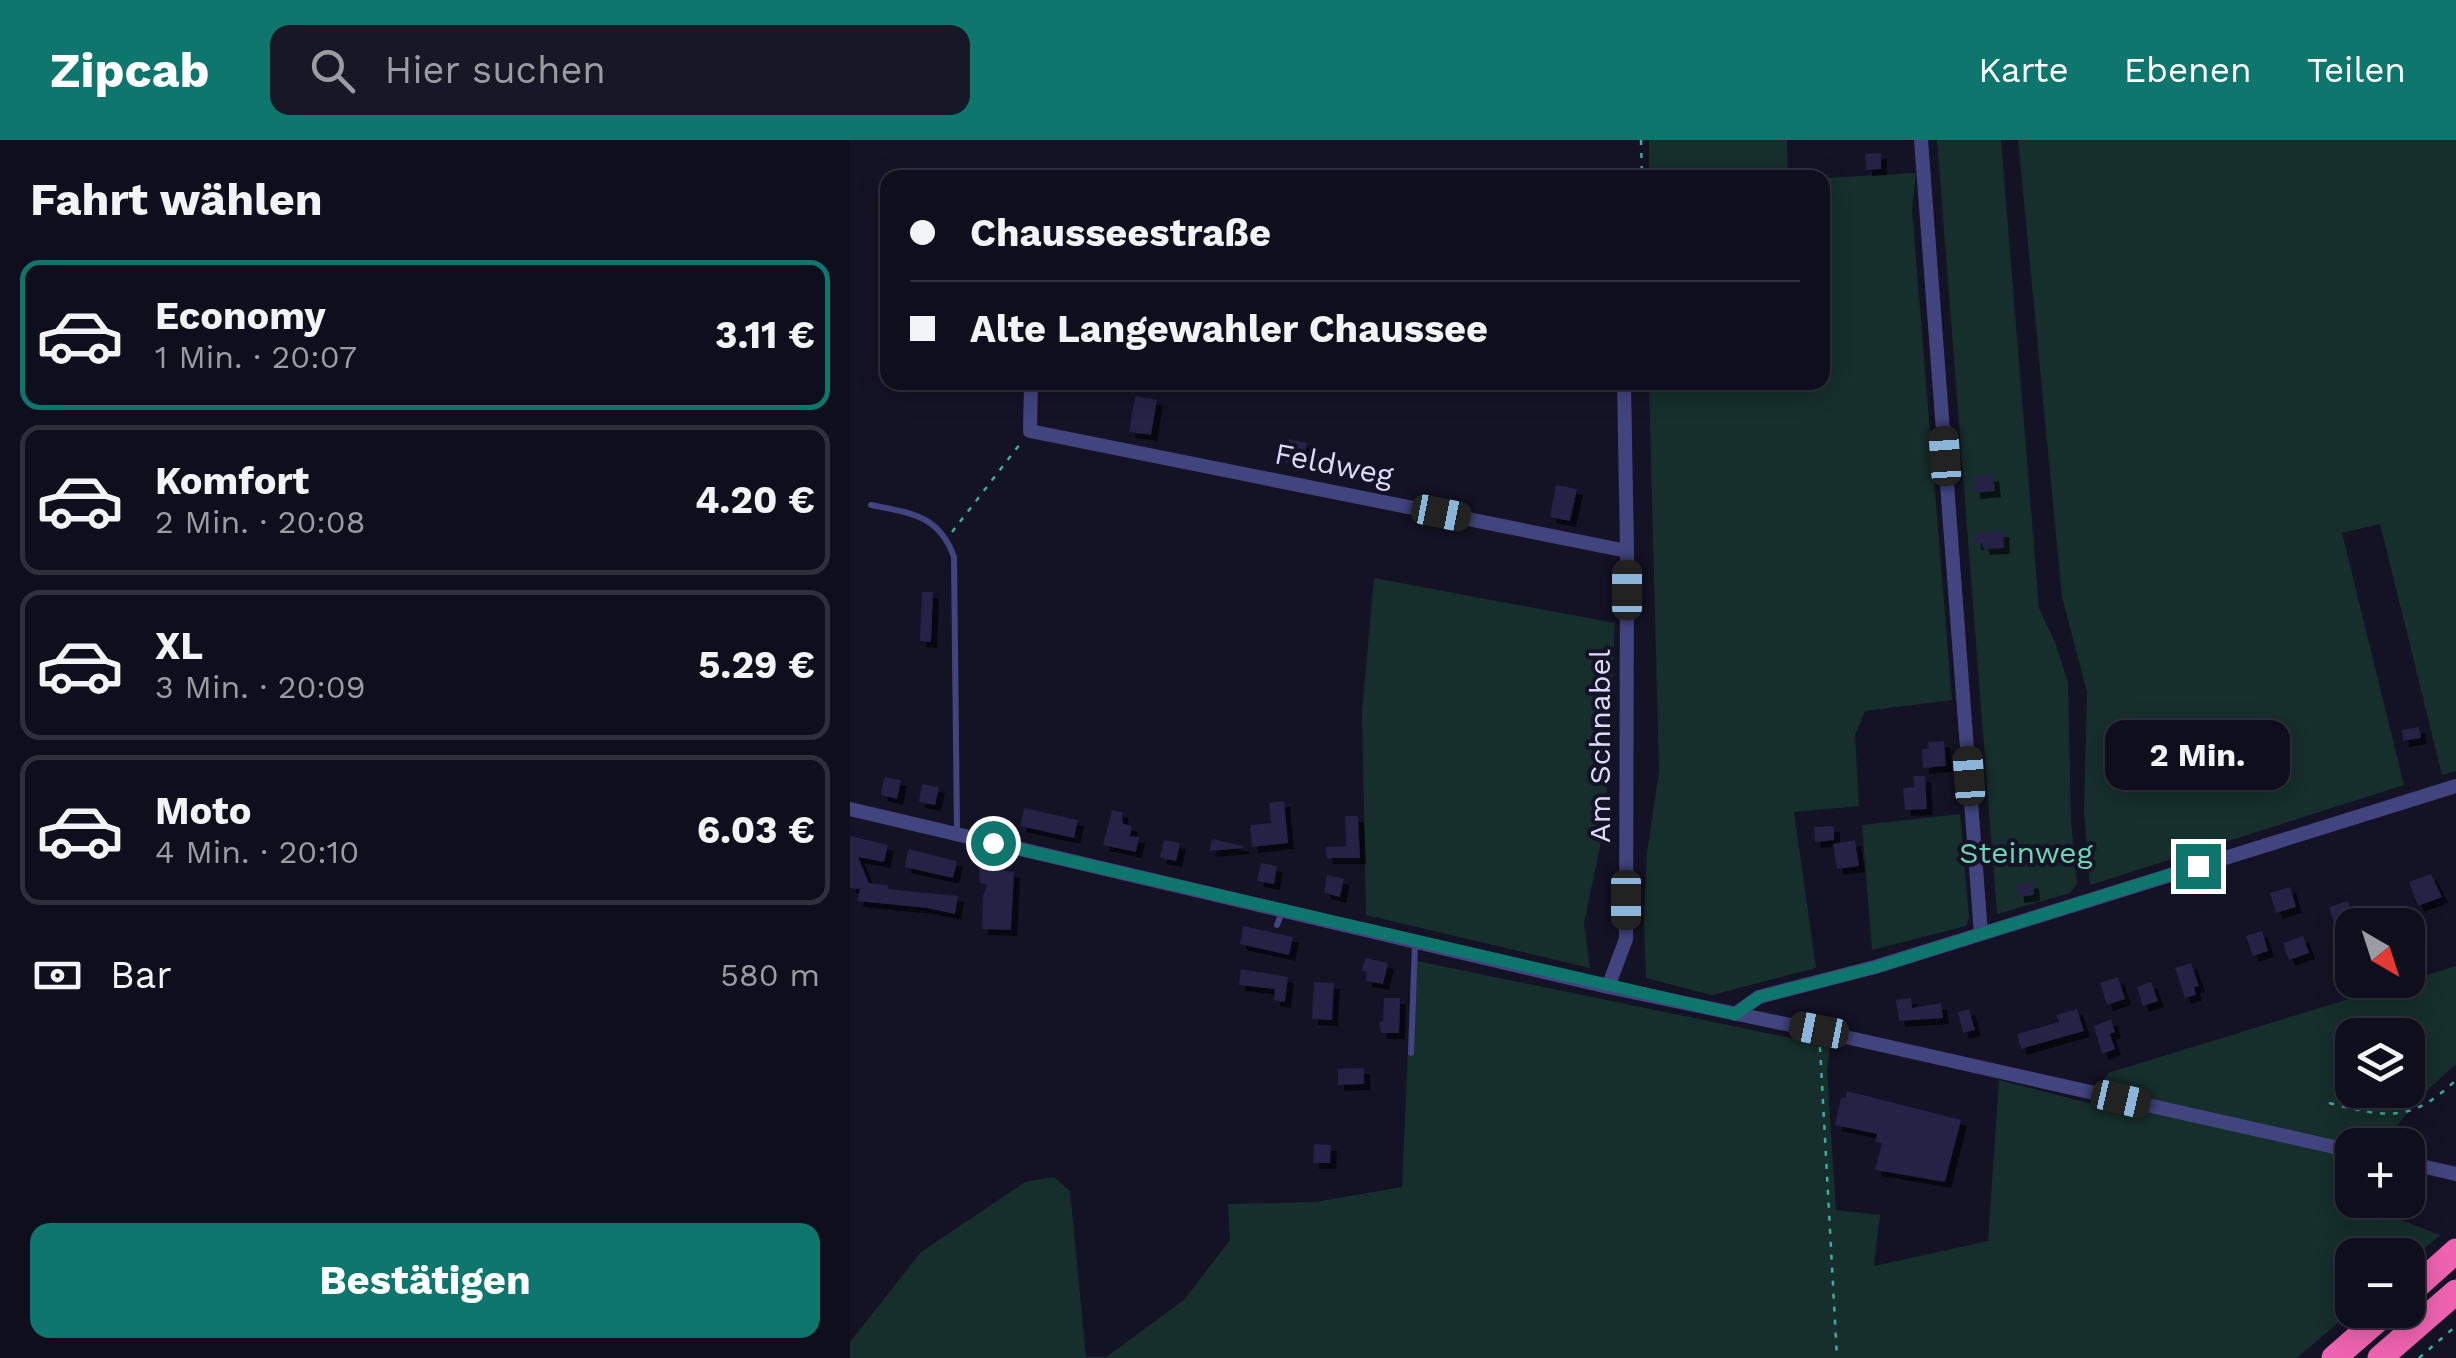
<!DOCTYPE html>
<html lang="de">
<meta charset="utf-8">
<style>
body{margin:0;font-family:"Work Sans",sans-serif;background:#181725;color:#f1f3f6;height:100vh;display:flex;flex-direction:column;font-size:38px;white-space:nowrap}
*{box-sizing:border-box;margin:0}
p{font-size:32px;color:#9b9ca3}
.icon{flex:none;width:55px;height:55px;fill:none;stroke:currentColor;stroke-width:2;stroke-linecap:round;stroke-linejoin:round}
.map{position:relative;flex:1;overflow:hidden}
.side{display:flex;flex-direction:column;background:#0f0e1c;width:850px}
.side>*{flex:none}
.banner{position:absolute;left:30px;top:30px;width:950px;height:220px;border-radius:20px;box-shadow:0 5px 25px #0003,0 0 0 2px #2f2e3b;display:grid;align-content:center;height:220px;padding:0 30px;background:#0f0e1c}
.needle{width:65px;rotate:141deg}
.tools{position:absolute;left:1485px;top:768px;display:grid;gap:20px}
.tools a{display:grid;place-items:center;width:90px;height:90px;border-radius:20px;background:#0f0e1c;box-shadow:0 5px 25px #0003,0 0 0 2px #2f2e3b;font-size:50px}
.end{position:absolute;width:45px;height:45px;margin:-22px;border:12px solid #0f766e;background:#fff;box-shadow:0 0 0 5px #fff}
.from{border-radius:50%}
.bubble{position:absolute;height:70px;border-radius:20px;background:#0f0e1c;box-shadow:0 5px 25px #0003,0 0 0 2px #2f2e3b;font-size:32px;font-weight:700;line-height:70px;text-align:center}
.car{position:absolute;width:30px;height:60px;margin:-30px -15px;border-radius:12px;box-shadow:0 0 8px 2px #0007;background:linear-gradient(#222 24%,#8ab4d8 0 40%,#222 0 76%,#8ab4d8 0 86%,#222 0)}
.banner b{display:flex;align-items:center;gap:35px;height:95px;font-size:38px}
.banner b+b{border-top:2px solid #2f2e3b}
.banner i{width:25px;height:25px;background:#f1f3f6}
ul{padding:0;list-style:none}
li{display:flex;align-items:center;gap:30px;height:150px;margin:0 20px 15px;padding:0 10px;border:5px solid #2f2e3b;border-radius:20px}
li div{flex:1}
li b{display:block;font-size:38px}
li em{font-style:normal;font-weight:700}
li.active{border-color:#0f766e}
li>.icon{width:90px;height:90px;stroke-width:1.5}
h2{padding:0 30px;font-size:45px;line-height:120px}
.pay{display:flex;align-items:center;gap:25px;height:110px;padding:0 30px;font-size:38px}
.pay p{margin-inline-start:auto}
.cta{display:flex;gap:20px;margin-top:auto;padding:20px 30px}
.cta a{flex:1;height:115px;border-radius:20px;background:#0f766e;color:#fff;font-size:40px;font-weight:700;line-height:115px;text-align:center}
header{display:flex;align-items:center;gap:60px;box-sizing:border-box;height:140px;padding:0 50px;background:#0f766e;color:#fff}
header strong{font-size:48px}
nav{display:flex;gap:55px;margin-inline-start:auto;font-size:35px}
.search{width:700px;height:90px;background:#181725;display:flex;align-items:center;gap:25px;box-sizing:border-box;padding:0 35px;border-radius:20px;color:#9b9ca3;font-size:38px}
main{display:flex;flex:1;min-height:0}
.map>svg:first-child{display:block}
</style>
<header>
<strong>Zipcab</strong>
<div class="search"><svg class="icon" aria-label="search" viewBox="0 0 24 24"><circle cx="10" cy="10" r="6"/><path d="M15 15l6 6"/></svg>Hier suchen</div>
<nav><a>Karte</a><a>Ebenen</a><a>Teilen</a></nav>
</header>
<main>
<section class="side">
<h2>Fahrt wählen</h2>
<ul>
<li class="active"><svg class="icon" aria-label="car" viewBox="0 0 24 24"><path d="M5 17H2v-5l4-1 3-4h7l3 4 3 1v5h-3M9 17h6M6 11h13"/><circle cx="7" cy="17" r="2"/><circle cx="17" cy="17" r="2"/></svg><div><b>Economy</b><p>1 Min. · 20:07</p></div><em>3.11 €</em></li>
<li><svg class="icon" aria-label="car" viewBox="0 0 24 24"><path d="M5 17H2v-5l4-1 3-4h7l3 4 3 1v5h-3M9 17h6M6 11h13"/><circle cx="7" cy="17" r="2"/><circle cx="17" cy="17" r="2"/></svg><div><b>Komfort</b><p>2 Min. · 20:08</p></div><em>4.20 €</em></li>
<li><svg class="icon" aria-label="car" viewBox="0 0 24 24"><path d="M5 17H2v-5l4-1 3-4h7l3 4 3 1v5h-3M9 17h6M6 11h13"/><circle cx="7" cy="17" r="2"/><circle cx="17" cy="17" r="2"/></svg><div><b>XL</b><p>3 Min. · 20:09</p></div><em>5.29 €</em></li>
<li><svg class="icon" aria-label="car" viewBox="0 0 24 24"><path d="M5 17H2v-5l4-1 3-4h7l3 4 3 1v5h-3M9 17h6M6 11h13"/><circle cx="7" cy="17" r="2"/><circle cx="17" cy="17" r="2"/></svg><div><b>Moto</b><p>4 Min. · 20:10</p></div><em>6.03 €</em></li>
</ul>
<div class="pay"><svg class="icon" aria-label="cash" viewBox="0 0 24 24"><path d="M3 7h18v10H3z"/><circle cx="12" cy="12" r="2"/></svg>Bar<p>580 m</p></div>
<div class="cta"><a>Bestätigen</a></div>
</section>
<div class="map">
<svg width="1606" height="1218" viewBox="0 0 1606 1218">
<defs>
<filter id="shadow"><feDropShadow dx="6" dy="6" stdDeviation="0" flood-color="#0009"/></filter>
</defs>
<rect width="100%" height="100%" fill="#141225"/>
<path fill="#162f2c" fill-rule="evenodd" d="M799,0H937L938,37H799Z
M1087,0H1151L1189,468L1205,502L1218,542L1221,682L1227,744L1220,753L1147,774Z
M1168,0H1606V631L1592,635L1530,384L1492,393L1554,645L1240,745L1234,671L1237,552L1212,457Z
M1066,33L1062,70L1102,560L1015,571L1005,595L1009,666L944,672L966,828L862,855L796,838L794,782L797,713L809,631L799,243L972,242L973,38Z
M524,438L765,483L755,683L734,783L740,828L516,775L512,571Z
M1110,674L1119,778L1116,786L1022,810L1012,685Z
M562,820L980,906L977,931L986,1070L1030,1075L1024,1126L1138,1101L1149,940L1239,963L1258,933L1606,826V924L1569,958L1532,1005H1502V1043L1492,1057L1590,1095L1558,1123V1115H1502L1503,1170L1447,1218H0V1202L71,1112L175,1042L204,1037L220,1051L236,1217H256L334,1160L380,1100L378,1064L465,1062L552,1047ZM1502,895H1558V950H1502Z"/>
<path fill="#252044" filter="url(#shadow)" d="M1031,13V29L1016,30L1015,14Z
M285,256L307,260L301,295L279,292Z
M439,299L457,303L453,326L435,322Z
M1143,335L1145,351L1124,353L1123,337Z
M706,345L727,349L720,381L700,377Z
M1153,391L1154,408L1134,409L1132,403L1125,404V393Z
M72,452H83L81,502L70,501Z
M1569,587L1571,598L1553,601L1552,590Z
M1094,601L1096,626L1073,628L1072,609H1079L1078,602Z
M1063,636H1075L1077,669L1055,670L1053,648L1064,647Z
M34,637L51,640L47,659L31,655Z
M72,644L89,647L85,665L69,662Z
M434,661L438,703L402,707L400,685L421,683L419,663Z
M174,668L228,680L224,698L170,686Z
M262,670L272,672L273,684L282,686L280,696L289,697L286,712L253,705Z
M495,676H508L510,718H477L476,707L496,706Z
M984,686V700L965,702L964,687Z
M0,696L38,705L34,722L8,717L19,743L38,745V749L108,756L105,774L77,768L7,761L10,749L0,748Z
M362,699L394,706L393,708L359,711Z
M314,700L330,703L326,721L310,718Z
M1005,700L1009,726L987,729L983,704Z
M58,709L107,721L103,738L55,727Z
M411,723L427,726L424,744L407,741Z
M129,726L164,732L161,790L132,789L133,756L137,745L130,743Z
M1581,734L1592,757L1568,766L1559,742Z
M477,735L494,739L490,757L474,753Z
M1183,742L1184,755L1168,757L1167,744Z
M1440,747L1446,767L1426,773L1420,753Z
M1498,761L1503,778L1484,784L1479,767Z
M393,786L443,797L439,815L390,804Z
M1412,791L1418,811L1403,816L1396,796Z
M1453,796L1459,813L1439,820L1433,803Z
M515,818L538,823L533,844L516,841L517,832L512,831Z
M1341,823L1349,846L1344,847L1346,855L1335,858L1325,828Z
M391,829L438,837L435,862L424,860L425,849L389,845Z
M1268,837L1275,859L1257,865L1250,843Z
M464,842L484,843L482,880L462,879Z
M1301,842L1308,861L1293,866L1287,847Z
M534,858H550L549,893H531L529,882L533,881Z
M1061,858L1062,868L1091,863L1093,878L1049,881L1046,860Z
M1119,869L1125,890L1113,893L1108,872Z
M1227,869L1234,891L1171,909L1167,894L1209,882L1206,875Z
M1261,879L1265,892L1260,894L1265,909L1252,914L1244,886Z
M514,928V944L488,945V929Z
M997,951L1111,980L1095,1042L1025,1030L1032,1003L1025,1002L1027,994L985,985L991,957L996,958Z
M464,1004L481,1005L480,1023H463Z"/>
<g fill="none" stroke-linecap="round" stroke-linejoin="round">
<path stroke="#3dad9e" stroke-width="2.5" stroke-dasharray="5 8" stroke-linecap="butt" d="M791,0L792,38
M102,392L170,304
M970,907L987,1218
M1479,963C1536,977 1560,984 1606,940
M1511,1001L1530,1005
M1569,1218L1606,1186"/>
<path stroke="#42447f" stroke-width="6" d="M21,365C61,373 89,375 104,417L107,693
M427,785L432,772
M561,913L565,804"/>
<path stroke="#42447f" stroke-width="14" d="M1071,0L1131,794
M181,242L180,291L777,411
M0,669L758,847L969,891L1502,1011
M758,847L776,799L777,411L774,242
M885,874L909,857L1025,827L1606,646
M1558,1023L1606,1034"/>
<path stroke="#ee62af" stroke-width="25" d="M1558,1154L1606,1111
M1484,1218L1539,1170
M1530,1218L1606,1152"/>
</g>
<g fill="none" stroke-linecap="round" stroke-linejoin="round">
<path stroke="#0f766e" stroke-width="12" d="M143,703L885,874L909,857L1026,827L1348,726"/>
</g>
<g text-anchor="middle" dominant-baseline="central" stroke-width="8" stroke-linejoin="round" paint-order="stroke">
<g font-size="30" fill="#dcdafb" stroke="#141225">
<text transform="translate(484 324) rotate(11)">Feldweg</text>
<text transform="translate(749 606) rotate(-90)">Am Schnabel</text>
</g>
<g font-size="30" fill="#6dd4b3" stroke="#141225">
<text x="1176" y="712">Steinweg</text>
</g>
</g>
</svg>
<div class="tools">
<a><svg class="needle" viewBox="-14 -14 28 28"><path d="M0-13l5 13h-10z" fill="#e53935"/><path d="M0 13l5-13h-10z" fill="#9b9ca3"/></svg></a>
<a><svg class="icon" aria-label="layers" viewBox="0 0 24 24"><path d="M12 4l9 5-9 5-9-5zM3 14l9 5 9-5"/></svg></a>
<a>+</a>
<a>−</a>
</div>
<i class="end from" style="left:143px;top:703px"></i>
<i class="end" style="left:1348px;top:726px"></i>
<div class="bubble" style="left:1255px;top:580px;width:185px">2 Min.</div>
<i class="car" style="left:1095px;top:316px;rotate:356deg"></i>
<i class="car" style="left:591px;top:373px;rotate:101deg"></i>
<i class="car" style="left:777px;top:450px;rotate:0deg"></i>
<i class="car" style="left:1119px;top:636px;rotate:356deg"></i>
<i class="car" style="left:776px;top:760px;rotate:180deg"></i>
<i class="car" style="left:969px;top:890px;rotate:281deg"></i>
<i class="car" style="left:1271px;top:959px;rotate:103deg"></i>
<div class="banner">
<b><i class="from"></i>Chausseestraße</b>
<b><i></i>Alte Langewahler Chaussee</b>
</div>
</div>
</main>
